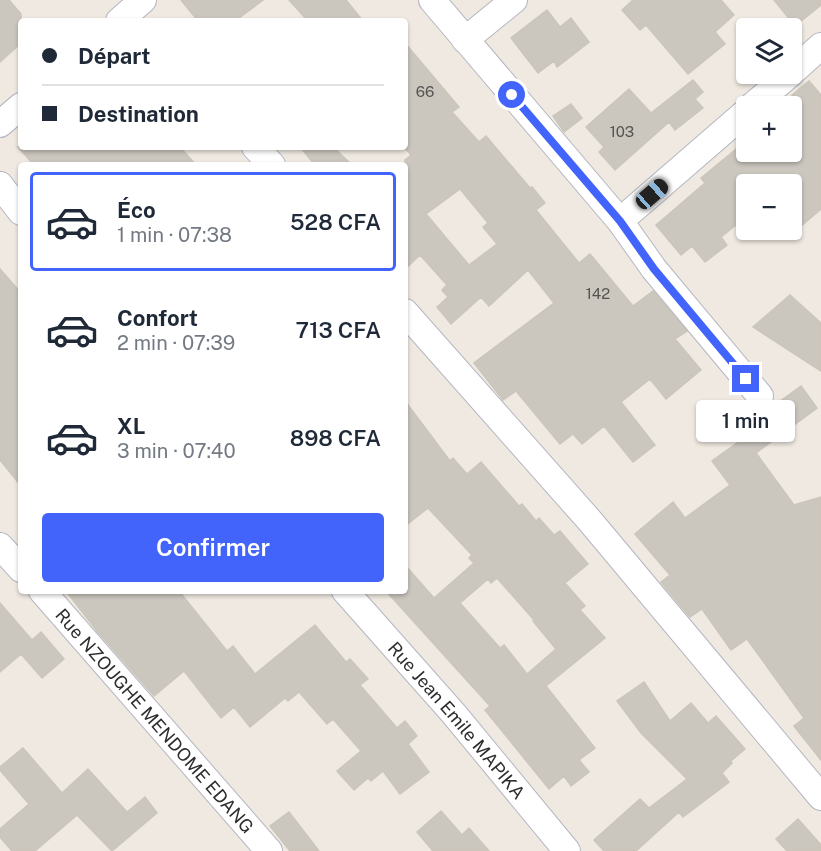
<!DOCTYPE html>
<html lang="fr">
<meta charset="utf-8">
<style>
body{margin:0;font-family:"Public Sans",sans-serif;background:#f6f6f7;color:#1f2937;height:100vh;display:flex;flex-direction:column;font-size:22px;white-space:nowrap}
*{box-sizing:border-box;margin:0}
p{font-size:20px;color:#747a83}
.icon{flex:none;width:33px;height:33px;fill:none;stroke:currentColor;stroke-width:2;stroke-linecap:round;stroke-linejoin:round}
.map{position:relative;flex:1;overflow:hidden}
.sheet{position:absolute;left:18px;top:162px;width:390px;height:432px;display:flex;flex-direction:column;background:#fff;border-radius:6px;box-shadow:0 2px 4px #0004}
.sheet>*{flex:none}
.top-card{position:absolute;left:18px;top:18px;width:390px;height:132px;border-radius:6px;box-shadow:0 2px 4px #0004;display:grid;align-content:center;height:132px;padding:0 24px;background:#fff}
.buttons{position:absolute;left:736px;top:18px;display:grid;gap:12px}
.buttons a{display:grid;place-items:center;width:66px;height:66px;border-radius:6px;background:#fff;box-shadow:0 2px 4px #0004;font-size:30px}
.end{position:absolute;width:27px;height:27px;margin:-14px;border:8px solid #4264fb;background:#fff;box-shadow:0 0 0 3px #fff}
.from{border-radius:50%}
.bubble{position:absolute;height:42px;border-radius:6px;background:#fff;box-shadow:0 2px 4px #0004;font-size:20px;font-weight:600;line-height:42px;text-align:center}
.car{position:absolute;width:18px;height:36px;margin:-18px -9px;border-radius:8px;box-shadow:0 0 4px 2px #0007;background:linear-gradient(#222 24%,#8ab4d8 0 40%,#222 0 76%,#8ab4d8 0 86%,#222 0)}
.top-card b{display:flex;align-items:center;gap:21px;height:57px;font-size:22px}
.top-card b+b{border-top:2px solid #e0e1e3}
.top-card i{width:15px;height:15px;background:#1f2937}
ul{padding:10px 0 0;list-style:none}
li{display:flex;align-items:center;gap:18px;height:99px;margin:0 12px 9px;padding:0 12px;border:3px solid transparent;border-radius:6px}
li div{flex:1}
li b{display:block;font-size:22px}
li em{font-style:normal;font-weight:600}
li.on{border-color:#4264fb}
li>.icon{width:54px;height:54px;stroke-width:1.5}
.action{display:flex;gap:12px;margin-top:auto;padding:12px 24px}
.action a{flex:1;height:69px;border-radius:6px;background:#4264fb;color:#fff;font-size:24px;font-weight:600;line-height:69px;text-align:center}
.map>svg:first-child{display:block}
</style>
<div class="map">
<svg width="821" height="851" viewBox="0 0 821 851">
<rect width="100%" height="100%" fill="#efe9e1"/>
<path fill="#cbc7bf" stroke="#cbc5ba" stroke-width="1.5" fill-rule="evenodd" d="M0,0H9L21,14V43L0,62Z
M181,0H263L235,21H198Z
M289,0H346L363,21H308Z
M633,0H721L734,15L715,32L725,44L688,74L646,25L640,30L622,10Z
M774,0H821V5L795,26Z
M547,10L560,27L571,18L589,42L557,67L554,61L538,73L511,38Z
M405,43L459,107L452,112L479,142L486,136L530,188L532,187L545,203L536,210L579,263L590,254L633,306L653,291L687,331L675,339L701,370L666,399L650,379L621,402L655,445L633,462L604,426L582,444L573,434L560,444L516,391L503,400L474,363L554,303L528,270L489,306L481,297L451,324L437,307L448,297L442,290L447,285L420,255L405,269V160L411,155L405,148ZM460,189L488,223L483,227L497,244L469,265L426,214Z
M693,80L703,92L695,99L703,108L675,130L669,122L615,170L599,152L604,147L586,127L629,89L651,113Z
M809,81L821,95V209L800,227L792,218V184H747V216L721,237L727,245L705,262L692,246L681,255L656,225L705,183L701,178L747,140V152H792V95Z
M571,104L582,118L564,132L553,116Z
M18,147H180L196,165H34Z
M300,147H333L352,165H315Z
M0,269L21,293V486L0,460Z
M790,295L821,323V371L753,327Z
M801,386L817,408L756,453L794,505L821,497V760L794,726L804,718L747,639L731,650L702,609L690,617L661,582L670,575L635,534L673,502L685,518L730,485L712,461L765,423L760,416Z
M405,401L450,461L453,458L467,474L481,462L519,506L522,504L536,521L539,518L554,535L560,531L588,564L565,583L585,606L580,610L605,638L546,686L595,748L579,760L589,772L571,786L564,776L549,789L485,710L490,706L386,591H405V565L434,598L474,563L469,558L472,555L428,508L405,526ZM497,578L534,620L533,621L556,649L527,674L504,645L500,648L460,603L488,579L491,583Z
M66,591H179L227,651L233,646L255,674L315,625L346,662L350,659L368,679L360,685L397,728L405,721L417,736L408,744L429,772L400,794L383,771L371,781L368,778L354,790L337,771L361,751L333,719L327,724L299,692L288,701L285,698L250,727L234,707L221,718L184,671L154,696L97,631Z
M0,603L32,640L41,632L64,659L42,678L21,654L0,672Z
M644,682L670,721L691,703L708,723L716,716L745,749L731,761L732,763L722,773L729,782L683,817L679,812L636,851H604L594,840L640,799L649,808L687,779L641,733L617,701Z
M23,748L62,793L88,769L127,812L145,797L157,813L112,851L77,815L35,851H12L0,837V829L29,804L0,770V767Z
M441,811L462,835L469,828L489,851H433L417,832Z
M289,812L319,851H290L270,826Z
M798,819L821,845V851H787L776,839Z"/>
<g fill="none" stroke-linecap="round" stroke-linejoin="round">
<g stroke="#b4b7c1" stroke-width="28">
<g id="minor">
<path d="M432,0L620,221L654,269L760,396"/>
<path d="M119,21L143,0"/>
<path d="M465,40L514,0"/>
<path d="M792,72L821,46"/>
<path d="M752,106L790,74"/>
<path d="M0,124L21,106"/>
<path d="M255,147L272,165"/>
<path d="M0,185L21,212"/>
<path d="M620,221L747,111"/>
<path d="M405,312L590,521L821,797"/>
<path d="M0,546L21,569"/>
<path id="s1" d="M42,591L269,851"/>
<path id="s2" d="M345,591L454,714L567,851"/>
</g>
</g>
<use href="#minor" stroke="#fff" stroke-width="26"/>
</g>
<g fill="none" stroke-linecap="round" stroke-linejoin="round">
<path stroke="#4264fb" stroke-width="8" d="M512,95L620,221L654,269L746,379"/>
</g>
<g text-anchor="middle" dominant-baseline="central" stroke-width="4.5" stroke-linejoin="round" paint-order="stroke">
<g font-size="15" fill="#555452">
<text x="425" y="91">66</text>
<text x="622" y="131">103</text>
<text x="598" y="293">142</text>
</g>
<g font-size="18" fill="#2e2e2e" stroke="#fff">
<text stroke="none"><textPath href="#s2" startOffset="171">Rue Jean Emile MAPIKA</textPath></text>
<text stroke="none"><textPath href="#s1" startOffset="172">Rue NZOUGHE MENDOME EDANG</textPath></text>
</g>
</g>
</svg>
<div class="buttons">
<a><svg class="icon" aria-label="layers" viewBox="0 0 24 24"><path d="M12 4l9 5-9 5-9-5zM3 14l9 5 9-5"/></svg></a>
<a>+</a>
<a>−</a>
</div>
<i class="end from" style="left:512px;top:95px"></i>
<i class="end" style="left:746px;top:379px"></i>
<div class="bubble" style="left:696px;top:400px;width:99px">1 min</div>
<i class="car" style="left:652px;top:194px;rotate:49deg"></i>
<div class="top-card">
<b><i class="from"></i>Départ</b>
<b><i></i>Destination</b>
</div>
<section class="sheet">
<ul>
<li class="on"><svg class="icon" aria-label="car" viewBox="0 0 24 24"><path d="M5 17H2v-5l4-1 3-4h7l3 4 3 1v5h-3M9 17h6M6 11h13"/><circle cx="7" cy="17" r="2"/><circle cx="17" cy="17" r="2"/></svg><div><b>Éco</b><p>1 min · 07:38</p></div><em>528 CFA</em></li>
<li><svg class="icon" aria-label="car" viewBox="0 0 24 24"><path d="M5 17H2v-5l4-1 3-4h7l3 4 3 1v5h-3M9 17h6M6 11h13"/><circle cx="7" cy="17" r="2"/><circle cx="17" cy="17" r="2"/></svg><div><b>Confort</b><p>2 min · 07:39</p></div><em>713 CFA</em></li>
<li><svg class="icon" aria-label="car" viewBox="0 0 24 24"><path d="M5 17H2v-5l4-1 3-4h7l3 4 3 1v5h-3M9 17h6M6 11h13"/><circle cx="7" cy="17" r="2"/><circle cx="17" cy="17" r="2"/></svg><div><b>XL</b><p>3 min · 07:40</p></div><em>898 CFA</em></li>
</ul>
<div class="action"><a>Confirmer</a></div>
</section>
</div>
